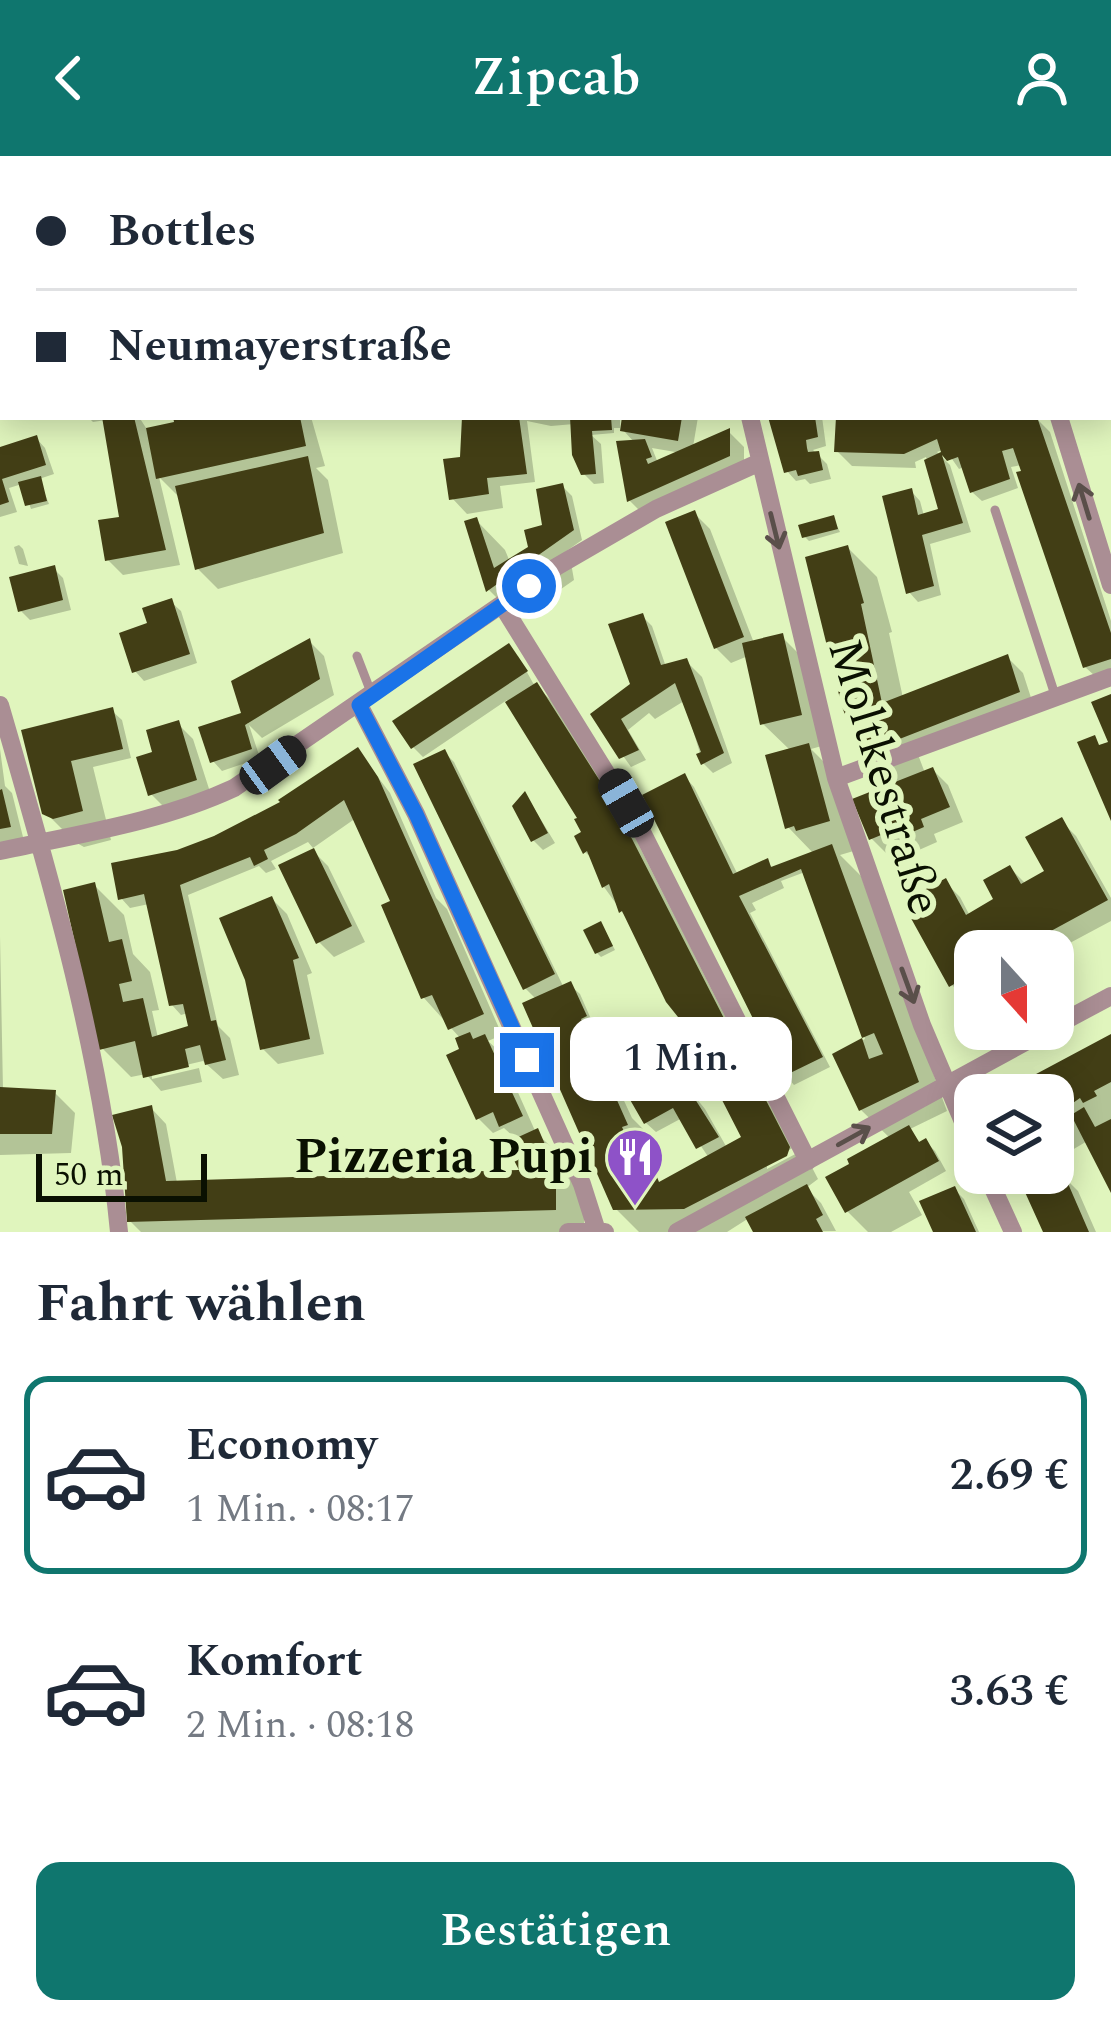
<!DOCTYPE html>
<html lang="de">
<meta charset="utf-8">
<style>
body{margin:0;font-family:Spectral,serif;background:#f2f2f3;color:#1f2937;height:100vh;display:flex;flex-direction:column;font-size:45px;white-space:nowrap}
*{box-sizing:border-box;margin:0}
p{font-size:39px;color:#747a83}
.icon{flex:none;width:66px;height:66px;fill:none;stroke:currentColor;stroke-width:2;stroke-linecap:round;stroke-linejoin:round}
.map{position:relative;height:1076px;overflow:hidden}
.details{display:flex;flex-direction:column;background:#fff;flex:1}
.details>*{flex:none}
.hud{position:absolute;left:0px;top:0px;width:1113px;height:264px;box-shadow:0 6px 30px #0003;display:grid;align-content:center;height:264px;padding:0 36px;background:#fff}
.needle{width:78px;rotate:159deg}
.controls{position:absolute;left:954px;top:774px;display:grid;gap:24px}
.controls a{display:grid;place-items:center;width:120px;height:120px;border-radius:24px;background:#fff;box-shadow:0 6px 30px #0003;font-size:60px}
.scale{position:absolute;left:36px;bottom:30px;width:171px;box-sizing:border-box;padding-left:12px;border:6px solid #0a1001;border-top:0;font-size:33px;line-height:42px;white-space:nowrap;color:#0a1001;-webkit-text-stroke:9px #e0f5bd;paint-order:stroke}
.end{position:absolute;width:54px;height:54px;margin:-27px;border:15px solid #1a73e8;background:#fff;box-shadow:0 0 0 6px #fff}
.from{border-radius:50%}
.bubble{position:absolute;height:84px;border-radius:24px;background:#fff;box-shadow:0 6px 30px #0003;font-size:39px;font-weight:600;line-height:84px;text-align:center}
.car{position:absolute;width:36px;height:72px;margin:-36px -18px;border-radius:15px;box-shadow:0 0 9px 3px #0007;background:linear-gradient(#222 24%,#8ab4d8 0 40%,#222 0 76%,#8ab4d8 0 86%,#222 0)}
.hud b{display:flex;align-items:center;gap:42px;height:114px;font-size:45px}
.hud b+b{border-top:3px solid #e0e1e3}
.hud i{width:30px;height:30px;background:#1f2937}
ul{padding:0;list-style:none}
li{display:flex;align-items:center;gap:36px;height:198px;margin:0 24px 18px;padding:0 12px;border:6px solid transparent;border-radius:24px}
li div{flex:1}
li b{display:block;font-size:45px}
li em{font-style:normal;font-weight:600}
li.active{border-color:#0f766e}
li>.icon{width:108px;height:108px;stroke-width:1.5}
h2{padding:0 36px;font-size:54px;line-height:144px}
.action{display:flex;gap:24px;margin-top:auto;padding:24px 36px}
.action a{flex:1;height:138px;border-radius:24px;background:#0f766e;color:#fff;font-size:48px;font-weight:600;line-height:138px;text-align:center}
header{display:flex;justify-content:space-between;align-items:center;height:156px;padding:0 36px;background:#0f766e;color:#fff;font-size:54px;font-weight:600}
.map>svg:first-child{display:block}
</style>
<header><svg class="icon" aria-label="back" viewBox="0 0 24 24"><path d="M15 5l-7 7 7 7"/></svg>Zipcab<svg class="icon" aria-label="person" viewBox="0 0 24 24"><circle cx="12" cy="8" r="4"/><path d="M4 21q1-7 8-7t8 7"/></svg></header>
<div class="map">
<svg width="1111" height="1076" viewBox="0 0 1111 1076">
<rect width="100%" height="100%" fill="#e0f5bd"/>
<path fill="#0003" fill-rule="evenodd" d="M1082,0H1111V37L1110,3Z
M88,261H139L148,275L178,269L182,261H311L325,310L316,312L328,324L343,397L218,433L198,413L181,343L159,321L180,409L123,419L108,404L123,363L106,264L93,266Z
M464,261H620V272H614V277L591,279L601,288L604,327L594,328L584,318L574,268L551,270L527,265L535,326L500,330L503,352L467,358L452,342L464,303Z
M625,261H698L693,291L729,276L744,291V315L644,359L629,344L635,287L623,274ZM652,292L681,297L658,307Z
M771,261H822L826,290L813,294L827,308L831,323L810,328L805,323L796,325L787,315Z
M839,261H1035L1050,276L1111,465V515L1095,520L1085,511L1022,309L1011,311L1018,332L982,345L972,336L964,311L959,313L945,293L937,296L950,309L971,376L930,388L941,439L918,446L909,436L911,335L920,345L924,360L942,355L926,301L915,306L916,312L852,310L837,295Z
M36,282L45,292L54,318L39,323L49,348L31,353L22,328L9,332L17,356L0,361V294Z
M562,330L572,340L582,384L565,396L570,401L574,424L518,463L489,434L468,367L476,364L505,394L510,406L531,392Z
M695,358L710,373L754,487L782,481L811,510L829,588L811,593L838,620L857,694L840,699L861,720L947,955L910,973L921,988L925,985L935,995L946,1015L909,1036L922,1059L891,1076H868L847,1055L891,983L861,954L836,899L865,883L805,716L781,725L784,732L752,747L756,754L750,757L830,911L794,929L785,919L685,621L694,631L738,719L767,706L774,713L814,698L788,671L791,595L763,568L748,500L731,507L716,492Z
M833,362L840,376L809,385L805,381Z
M19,389L23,393L28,410L19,408L14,391Z
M848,392L877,421L892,476L889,477L903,542L1008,502L1023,517L1034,551L917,596L925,617L933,614L948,629L963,666L934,678L937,686L919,694L912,687L886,697L871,682L896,629L864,597Z
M54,413L63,422L71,454L30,464L20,454Z
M171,446L181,455L197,507L144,525L135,515L151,469Z
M642,460L652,470L666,511L686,505L702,521L732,607L713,617L703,607L684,545L655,563L649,557L628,574L646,604L631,611L594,559L635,529Z
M309,485L324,500L334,539L262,582L249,569L260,602L222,615L213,605L240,561L248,568L235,527Z
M518,500L533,527L552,545L624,660L771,951L800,988L767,1006V1013L803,994L818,1023L806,1032L821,1047L836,1075L757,1076L749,1062L727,1076H639L615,1052L537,844L525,832L444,596L454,606L564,832L570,829L580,838L594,870L587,874L595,882L632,962L646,976L655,998L649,1001L656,1016L653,1018L655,1024L660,1029L709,1002L682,962L656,976L646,967L675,916L705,953L727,992L745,983L638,778L604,731L596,706L585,696L580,660L507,544L423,601L413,591Z
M112,555L122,564L131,602L93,611L111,684L84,691L75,686L45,656L25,576Z
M178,568L193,583L211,639L166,653L151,638L156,598Z
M0,593L5,630L12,637L24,685L0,691Z
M358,595L390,637L436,742L447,753L502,879L488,885L500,896L536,977L567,1005L584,1046V1076H141L129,1064L151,952L166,968L177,1027L523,1017L518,985L504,972L493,977L478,962L461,883L424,842L394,747L356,662L313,692L308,686L271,705L276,713L266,717L259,710L188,739L218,870L230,882L239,919L223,923L203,905L152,917V923L199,912L202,926L161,935L146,918L131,921L102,892L95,730L124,759L133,798L150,816L159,854L152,855L158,882L195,872L188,857L181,859L172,849L149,748L130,752L121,742L178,697L284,648Z
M526,639L555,687L543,694L533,684Z
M1061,665L1076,680L1111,742V765L1053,796L975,795V839L967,844L952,829L945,726L960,741L970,760L997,744L1010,712L1026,728L1048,717Z
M313,695L328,710L365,786L334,801L319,786Z
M272,743L287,758L312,817L307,819L324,898L278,908L263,893Z
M604,773L615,794L601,801L597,797Z
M0,780L3,934L55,937L75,957L71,997L0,999Z
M1111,881V1030L1089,984L1062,1000L1071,1018L1064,1021L1078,1035L1096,1076H1046L1056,1023L1050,1017H1053V939H1003Z
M954,1033L964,1043L979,1076H936Z"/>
<path fill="#423e15" d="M102,261H134L166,394L105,405L98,364L119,361Z
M173,261H300L306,290L156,323L146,272L174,266Z
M462,261H519L527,318L487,322L489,338L449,344L443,303L460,301Z
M570,261H611L612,274L592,275L596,318L581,319L572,299Z
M622,261H682L678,285L620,275Z
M768,261H815L818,281L806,284L807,292L808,296L819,295L823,314L798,320L796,314L784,317Z
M836,261H1037L1111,477V503L1083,512L1016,316L1021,315L1013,292L1002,295L1010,323L970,337L958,301L947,305L942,299L963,367L922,379L934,430L906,438L882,340L912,332L918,359L938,353L924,304L941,296L937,283L904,298L834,296Z
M730,272V300L627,346L616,285L645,283L652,301L646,303L648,308Z
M37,279L46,309L2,323L9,346L0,349V291Z
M308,300L324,377L195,414L175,330Z
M41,320L47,345L25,350L18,326Z
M563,327L574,374L486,436L464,365L477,361L494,412L528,391L524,374L542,369L536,333Z
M695,354L744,481L714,493L665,366Z
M834,359L838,373L802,382L798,369Z
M848,389L864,447L861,448L882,547L1008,498L1020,536L861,598L842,551L805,401Z
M55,409L63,444L18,456L9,421Z
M172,442L190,498L132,517L119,477L147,467L142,452Z
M643,457L661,509L687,502L724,597L701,609L696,598L701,596L675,527L621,563L639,594L619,603L590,558L630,528L608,468Z
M783,477L802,559L760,569L742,487Z
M310,482L320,523L245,569L252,593L210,607L198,571L241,557L231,525Z
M509,487L528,515L411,593L392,565Z
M537,526L612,644L790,991L787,1000L684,1053L613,1054L522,847L571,825L587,860L581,863L628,969L622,971L629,987L625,989L640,1022L657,1021L659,1026L741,981L682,866L666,846L622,755L619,757L609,728L602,732L587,695L583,698L574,680L581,676L574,663L577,662L505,546Z
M1111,538V665L1077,586L1095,579L1099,589L1108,586L1091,546Z
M113,551L123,593L71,605L83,655L53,663L42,658L21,574Z
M179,564L197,624L148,640L136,601L152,596L146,574Z
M809,587L830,665L796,675L794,670L785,673L765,599Z
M358,591L378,621L484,858L448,874L432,839L421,843L381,749L390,745L344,644L296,678L264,694L268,703L254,710L250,701L180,729L211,865L216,864L226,904L205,909L200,889L185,893L189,911L143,922L135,885L99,894L63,734L95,726L109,786L122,783L132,825L119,828L123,846L143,842L152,881L188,870L183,848L169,850L144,738L118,744L111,707L177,694L214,680L280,646L278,644Z
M445,593L555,818L523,834L413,608Z
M933,611L950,651L921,663L924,671L901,681L898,672L869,684L852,643Z
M685,617L733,718L768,702L771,711L832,688L919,926L859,955L832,898L862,882L869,903L883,898L874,877L862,882L801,713L739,740L823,901L782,921L642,639Z
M2,633L11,671L0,673V634Z
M525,635L548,677L531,686L512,650Z
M1062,661L1108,744L1014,795H975V816L949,831L902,746L946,722L966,759L993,743L983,724L1010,709L1021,728L1044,715L1025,681Z
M314,692L352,770L316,788L278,709Z
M272,740L299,802L293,804L310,883L260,894L245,824L219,762Z
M601,765L613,790L595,798L583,774Z
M470,876L473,883L485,878L523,960L499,971L493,956L476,964L446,899L459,893L455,882Z
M1111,878V926L1094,935L1097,940L1083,947L1080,942L1053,961V939H997Z
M676,913L719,981L696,993L673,952L644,968L625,935Z
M0,931L56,934L52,978H0Z
M152,949L166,1025L519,1014L505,987L538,972L556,1014V1054L127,1066L122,991L112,959Z
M1084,951L1095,971L1111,963V1037L1071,959Z
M909,969L919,986L926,982L939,1005L845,1057L825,1021L849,1008L847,1003Z
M1063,1016L1089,1076H1043L1024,1034Z
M807,1028L823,1059L816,1063L823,1076H753L745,1061Z
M955,1030L976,1076H933L919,1045Z"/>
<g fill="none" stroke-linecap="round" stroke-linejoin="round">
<path stroke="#aa8e94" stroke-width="9" d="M995,354L1056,542
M357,500L372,539"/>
<path stroke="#aa8e94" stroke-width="18" d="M0,2L5,0
M0,223L3,220
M750,261L836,622L922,869L975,994
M1059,261L1111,429
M502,449L639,670L808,1005
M0,549C50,721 102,897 119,1076
M359,549L416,658L582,1028L597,1075
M836,622L1111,521
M0,695C79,678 161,666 234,632L556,411L656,353L758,307
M1053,871L1111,840
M986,1017L1013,1076
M568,1076H605
M677,1076L1049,873"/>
<path stroke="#71434e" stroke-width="30" d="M0,140H3
M0,175H3
M1110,234H1111"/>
<g stroke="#2f3822" stroke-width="12">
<path id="rail" d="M218,3L227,0
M272,3L281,0
M318,3L328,0
M396,3L407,0
M453,3L465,0
M0,87L3,86
M0,123L3,122
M0,159L3,158"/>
</g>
<use href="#rail" stroke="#e0f5bd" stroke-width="8" stroke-dasharray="22" stroke-linecap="butt"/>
</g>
<defs><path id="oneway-shaft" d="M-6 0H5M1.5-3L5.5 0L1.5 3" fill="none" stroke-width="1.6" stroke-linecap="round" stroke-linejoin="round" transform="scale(3)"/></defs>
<g stroke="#5a4f4a">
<use href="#oneway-shaft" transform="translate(1084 345) rotate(-107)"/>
<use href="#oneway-shaft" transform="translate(775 375) rotate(76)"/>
<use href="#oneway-shaft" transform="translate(908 830) rotate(70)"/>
<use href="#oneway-shaft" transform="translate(854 980) rotate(-29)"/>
</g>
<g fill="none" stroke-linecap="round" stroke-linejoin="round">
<path stroke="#1a73e8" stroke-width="15" d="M527,904L416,658L359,549L529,430"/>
</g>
<defs>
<g id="restaurant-pin" transform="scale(3)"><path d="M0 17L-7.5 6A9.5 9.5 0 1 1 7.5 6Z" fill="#8e52c8" stroke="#e0f5bd"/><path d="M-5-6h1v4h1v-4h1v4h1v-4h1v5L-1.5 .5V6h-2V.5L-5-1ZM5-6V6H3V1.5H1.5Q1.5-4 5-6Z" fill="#fff"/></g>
</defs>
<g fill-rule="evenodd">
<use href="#restaurant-pin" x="635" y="1001"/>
</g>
<g text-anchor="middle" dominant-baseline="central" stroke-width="12" stroke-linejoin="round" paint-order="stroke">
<g font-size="48" fill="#0a1001" stroke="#e0f5bd">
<text transform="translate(884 621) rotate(73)">Moltkestraße</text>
</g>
<g font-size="48" font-weight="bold" fill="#0a1001" stroke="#e0f5bd" text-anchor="end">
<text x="593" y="1001">Pizzeria Pupi</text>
</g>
</g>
</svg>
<div class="controls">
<a><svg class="needle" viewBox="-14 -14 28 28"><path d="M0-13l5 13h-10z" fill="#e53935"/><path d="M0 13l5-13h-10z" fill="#747a83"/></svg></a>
<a><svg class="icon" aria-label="layers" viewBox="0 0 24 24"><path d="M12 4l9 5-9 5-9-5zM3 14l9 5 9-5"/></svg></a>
</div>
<div class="scale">50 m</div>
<i class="end from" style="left:529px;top:430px"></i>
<i class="end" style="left:527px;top:904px"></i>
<div class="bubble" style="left:570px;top:861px;width:222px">1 Min.</div>
<i class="car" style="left:273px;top:609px;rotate:54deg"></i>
<i class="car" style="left:626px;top:647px;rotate:330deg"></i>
<div class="hud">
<b><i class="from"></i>Bottles</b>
<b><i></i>Neumayerstraße</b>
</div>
</div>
<section class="details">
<h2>Fahrt wählen</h2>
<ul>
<li class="active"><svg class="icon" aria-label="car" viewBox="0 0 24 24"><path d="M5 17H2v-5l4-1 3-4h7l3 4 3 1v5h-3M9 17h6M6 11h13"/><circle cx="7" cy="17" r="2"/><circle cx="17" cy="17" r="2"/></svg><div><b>Economy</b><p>1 Min. · 08:17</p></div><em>2.69 €</em></li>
<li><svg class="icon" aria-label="car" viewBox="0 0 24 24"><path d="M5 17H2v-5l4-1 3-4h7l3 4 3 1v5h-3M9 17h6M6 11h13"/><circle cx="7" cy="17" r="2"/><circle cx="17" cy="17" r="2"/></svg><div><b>Komfort</b><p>2 Min. · 08:18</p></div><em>3.63 €</em></li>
</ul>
<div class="action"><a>Bestätigen</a></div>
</section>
